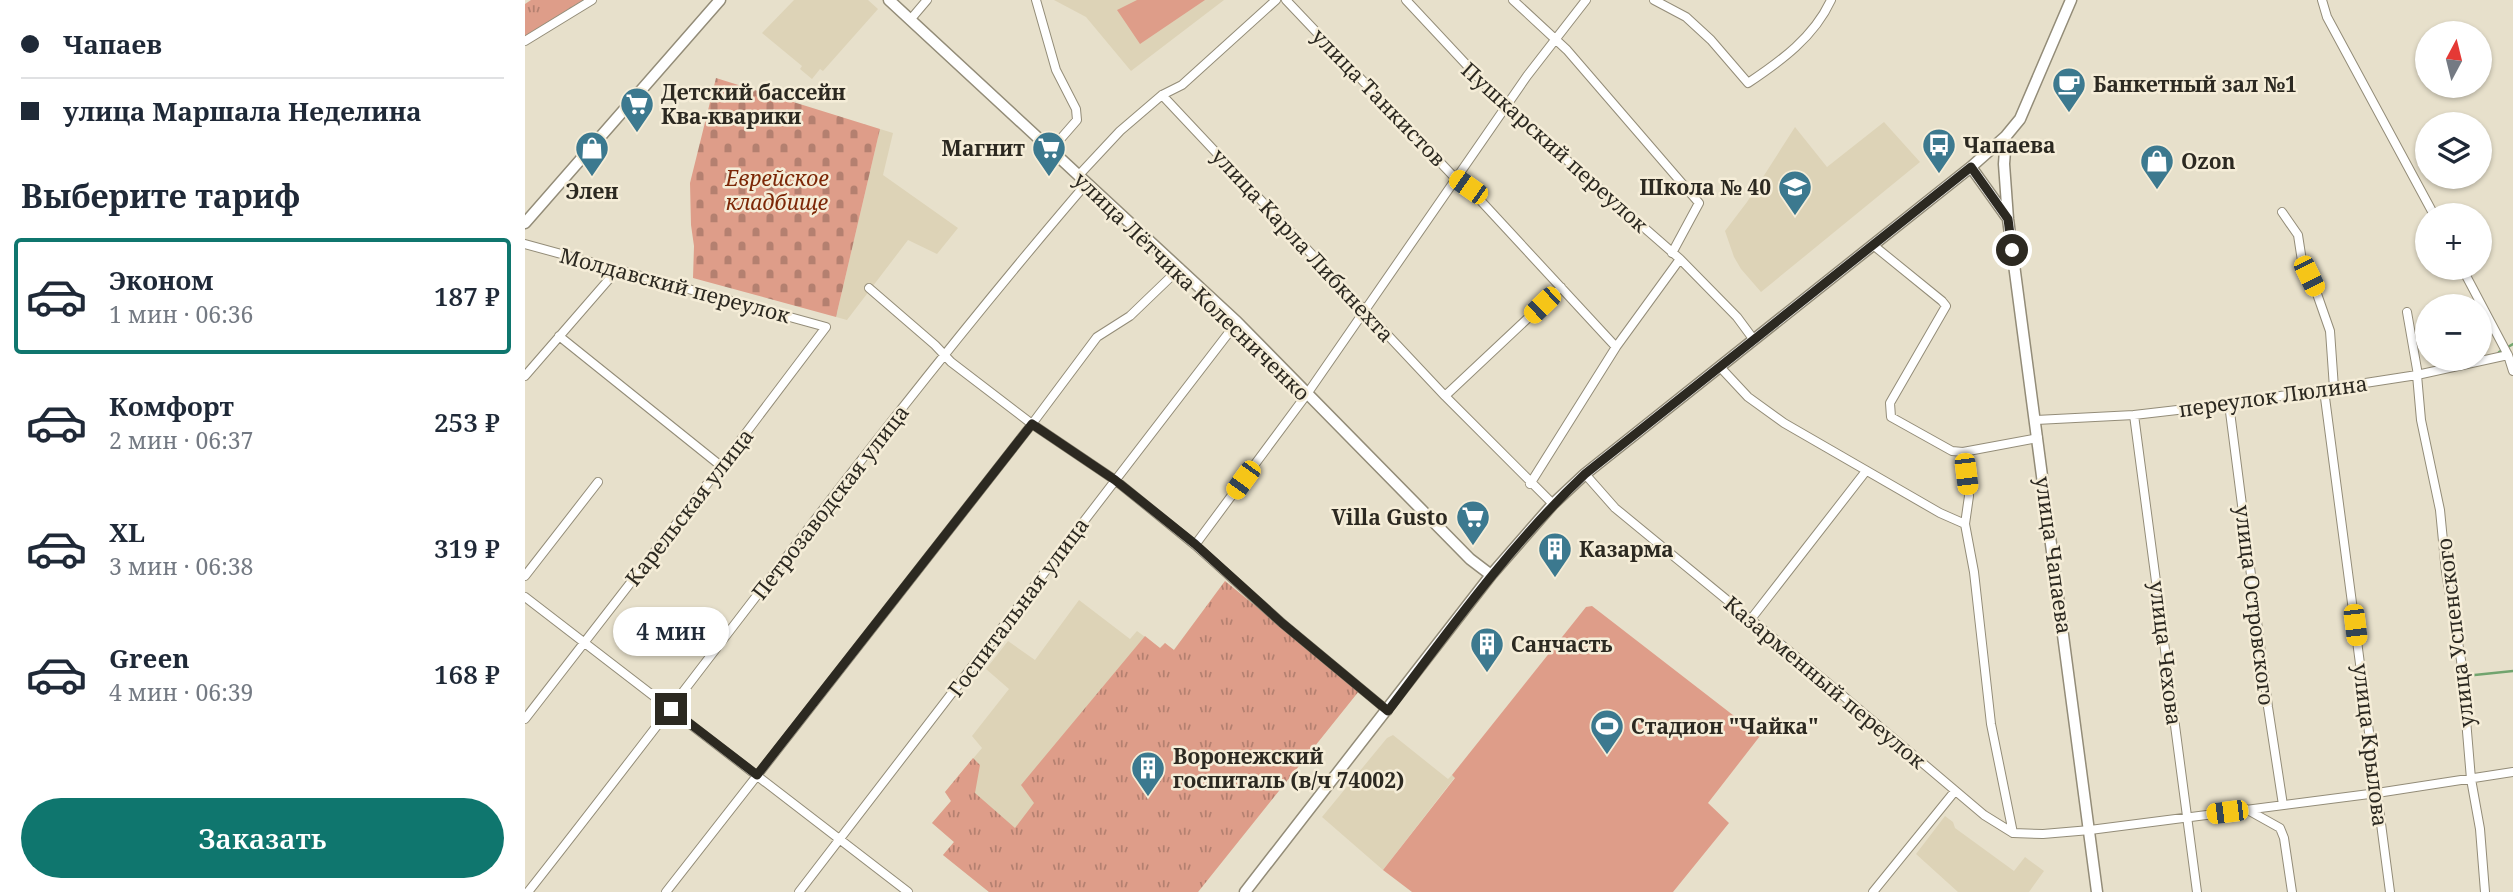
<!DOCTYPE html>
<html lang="ru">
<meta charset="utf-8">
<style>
body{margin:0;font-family:"Noto Serif",serif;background:#f2f2f3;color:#1f2937;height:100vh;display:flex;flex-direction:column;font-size:26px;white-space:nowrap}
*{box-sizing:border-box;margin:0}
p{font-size:23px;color:#747a83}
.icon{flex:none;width:38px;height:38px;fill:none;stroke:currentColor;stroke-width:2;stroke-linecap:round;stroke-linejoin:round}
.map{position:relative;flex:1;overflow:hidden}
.side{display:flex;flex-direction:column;background:#fff;width:525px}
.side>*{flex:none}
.guide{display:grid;align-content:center;height:154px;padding:0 21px;background:#fff}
.needle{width:46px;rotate:7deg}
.buttons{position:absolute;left:1890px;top:21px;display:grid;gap:14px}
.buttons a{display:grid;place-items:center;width:77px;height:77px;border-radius:50%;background:#fff;box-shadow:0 2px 5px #0004;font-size:35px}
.end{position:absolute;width:32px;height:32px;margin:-16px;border:9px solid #2c2921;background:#fff;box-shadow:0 0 0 4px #fff}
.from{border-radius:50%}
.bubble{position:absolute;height:49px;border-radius:24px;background:#fff;box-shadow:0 2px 5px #0004;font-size:23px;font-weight:600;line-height:49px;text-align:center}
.car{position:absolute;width:21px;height:42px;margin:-21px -10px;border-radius:9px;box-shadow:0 0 5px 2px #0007;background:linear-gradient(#f5c518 24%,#345 0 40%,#f5c518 0 76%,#345 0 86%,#f5c518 0)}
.guide b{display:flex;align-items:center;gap:24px;height:66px;font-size:26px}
.guide b+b{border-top:2px solid #e0e1e3}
.guide i{width:18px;height:18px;background:#1f2937}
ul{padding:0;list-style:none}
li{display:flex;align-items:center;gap:21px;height:116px;margin:0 14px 10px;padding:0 7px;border:4px solid transparent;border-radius:7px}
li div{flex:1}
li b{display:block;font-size:26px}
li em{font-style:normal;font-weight:600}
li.selected{border-color:#0f766e}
li>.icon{width:63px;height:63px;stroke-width:1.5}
h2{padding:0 21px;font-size:32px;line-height:84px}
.action{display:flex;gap:14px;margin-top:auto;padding:14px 21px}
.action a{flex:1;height:80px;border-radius:42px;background:#0f766e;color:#fff;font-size:28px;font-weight:600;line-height:80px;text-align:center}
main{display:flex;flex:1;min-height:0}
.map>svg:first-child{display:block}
</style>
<main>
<section class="side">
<div class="guide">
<b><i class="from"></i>Чапаев</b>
<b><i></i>улица Маршала Неделина</b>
</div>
<h2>Выберите тариф</h2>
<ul>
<li class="selected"><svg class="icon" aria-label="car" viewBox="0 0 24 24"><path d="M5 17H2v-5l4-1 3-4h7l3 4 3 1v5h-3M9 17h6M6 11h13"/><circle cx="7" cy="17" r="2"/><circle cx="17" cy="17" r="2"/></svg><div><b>Эконом</b><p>1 мин · 06:36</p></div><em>187 ₽</em></li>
<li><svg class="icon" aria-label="car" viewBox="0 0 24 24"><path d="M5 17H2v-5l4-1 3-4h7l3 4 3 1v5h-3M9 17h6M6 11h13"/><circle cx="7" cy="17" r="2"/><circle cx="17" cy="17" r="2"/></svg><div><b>Комфорт</b><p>2 мин · 06:37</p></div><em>253 ₽</em></li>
<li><svg class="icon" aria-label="car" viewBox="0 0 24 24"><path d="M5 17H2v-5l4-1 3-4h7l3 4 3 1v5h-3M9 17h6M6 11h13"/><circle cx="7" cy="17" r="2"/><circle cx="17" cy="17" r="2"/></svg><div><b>XL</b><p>3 мин · 06:38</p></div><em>319 ₽</em></li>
<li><svg class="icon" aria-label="car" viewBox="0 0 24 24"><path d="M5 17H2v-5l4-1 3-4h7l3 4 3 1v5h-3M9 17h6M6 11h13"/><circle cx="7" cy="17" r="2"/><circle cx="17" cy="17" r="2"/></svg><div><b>Green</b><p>4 мин · 06:39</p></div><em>168 ₽</em></li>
</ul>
<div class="action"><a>Заказать</a></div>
</section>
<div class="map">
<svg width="1988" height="892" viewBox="0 0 1988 892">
<defs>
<pattern id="cemetery-stones" width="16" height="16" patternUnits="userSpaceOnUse" patternTransform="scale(1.75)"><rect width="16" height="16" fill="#de9d89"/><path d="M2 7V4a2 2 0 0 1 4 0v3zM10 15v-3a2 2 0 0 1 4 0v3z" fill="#b48070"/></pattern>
<pattern id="park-tufts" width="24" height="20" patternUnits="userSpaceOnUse" patternTransform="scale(1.75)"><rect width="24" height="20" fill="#de9d89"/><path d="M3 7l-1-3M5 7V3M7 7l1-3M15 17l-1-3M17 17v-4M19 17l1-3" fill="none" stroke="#b48070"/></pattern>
</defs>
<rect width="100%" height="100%" fill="#e7e0cb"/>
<path fill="#ddd3b7" d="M269,0H343L353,9L298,71L295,69L287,79L275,69L277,66L237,33Z
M529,0H699L606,71L561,17Z
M1359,122L1395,162L1236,292L1216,269L1209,257L1200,231L1222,202L1270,127L1302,167Z
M355,129L368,133L358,175L433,228L412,254L383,240L322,320L311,317Z
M700,581L834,691L673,892H464L418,855L429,842L407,823L426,801L420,792L457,748L447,736L484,689L461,669L483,641L510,660L554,600L605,639L612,631L635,648L640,643L648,651Z
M868,735L923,779L927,775L930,777L858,870L797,817L862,738Z
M1420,816L1428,822L1430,828L1489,871L1500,857L1519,871L1504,892H1433L1391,854Z"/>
<path fill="#de9d89" d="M612,0H680L615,44L592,10Z
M1067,606L1235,736L1183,803L1204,823L1148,892H887L858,870L930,778L927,775L1061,607Z"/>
<path fill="url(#cemetery-stones)" d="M191,78L355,129L311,317L168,278L169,246L166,225L165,183Z"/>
<path fill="url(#park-tufts)" d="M6,0H58L0,36V4Z
M700,581L834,691L673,892H464L418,855L429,842L407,823L426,801L420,792L448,758L455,765L450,793L490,828L509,803L496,785L620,636L635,648L640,643L649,650Z"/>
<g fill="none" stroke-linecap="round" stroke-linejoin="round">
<path stroke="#71a46e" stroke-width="2.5" d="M1974,352L1988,344
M1940,676L1988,671"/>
<g stroke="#938c78" stroke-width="10">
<path id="street" d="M511,0L531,70L551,109L552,120L525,151
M761,0L931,179L943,187L1091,347
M881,0L981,107L1155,259L1212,317L1229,340
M988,0L1042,50L1174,203L1147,253
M1129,0L1161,17L1186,40L1223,83C1256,61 1289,37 1306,0
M1797,0L1802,17L1909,215
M385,20L402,0
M0,41L67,0
M637,95L920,396L1028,504
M553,176L595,131L637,95L657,85L751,0
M1757,212L1773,235L1777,261L1791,291L1805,331L1809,388
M0,244L301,327L196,466L0,719
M1348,245L1417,301L1421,306L1365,403L1366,417L1427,451L1438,452
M1937,268L1983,355L1988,371
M344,288L410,345L426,362L507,424L590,480L670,545L757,623L863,711
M1882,312L1893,375
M34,336L196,466
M1195,367L1223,397L1259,423L1415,513L1440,524L1444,496L1438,452L1513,438
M1892,375L1896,420L1915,510L1921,572L1936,660L1946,779L1955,829L1960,892
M0,376L92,270
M1799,390L1865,892
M920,396L1036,287
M1704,404L1743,707L1758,805
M1609,415L1672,892
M1511,420L1609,415L1704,404L1892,375L1983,355
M1060,474L1090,508L1303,683L1459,815L1488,833L1518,834L1565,830L1852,793L1988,772
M1005,484L1091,347L1155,259
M1440,524L1449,572L1466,724L1488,833
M670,545L782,394L1002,76L1061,0
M0,576L73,482
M0,597L383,892
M1226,619L1341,471
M1721,809L1755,828L1759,838L1767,892
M3,892C189,656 365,412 561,184
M141,892L507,424L572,337L605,316L655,268
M274,892L712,322
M1348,892L1430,791"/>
</g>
<g stroke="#938c78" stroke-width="13">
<path id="secondary" d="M364,0L712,322L945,559L966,575
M1481,136L1479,164L1483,219L1572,892
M1446,167L1481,216
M0,223L195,0
M720,892L966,575L1028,504L1060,474L1446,167L1481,136L1495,119L1546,0"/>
</g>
<use href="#street" stroke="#fff" stroke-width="8"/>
<use href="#secondary" stroke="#fff" stroke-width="10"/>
</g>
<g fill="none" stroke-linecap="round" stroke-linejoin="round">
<path stroke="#2c2921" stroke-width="9" d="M146,709L232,775L507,424L590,480L670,544L757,623L863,711C925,629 985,545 1060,474L1446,167L1483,219L1487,250"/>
</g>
<defs>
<g id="cafe-pin" transform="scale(1.75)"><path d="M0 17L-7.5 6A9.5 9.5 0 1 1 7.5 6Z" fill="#3c798f" stroke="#f5edd8"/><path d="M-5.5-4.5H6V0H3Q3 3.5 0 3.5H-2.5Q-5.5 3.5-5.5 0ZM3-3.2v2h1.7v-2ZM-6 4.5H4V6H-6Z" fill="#fff"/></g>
<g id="supermarket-pin" transform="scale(1.75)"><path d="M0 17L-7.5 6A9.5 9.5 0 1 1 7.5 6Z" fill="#3c798f" stroke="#f5edd8"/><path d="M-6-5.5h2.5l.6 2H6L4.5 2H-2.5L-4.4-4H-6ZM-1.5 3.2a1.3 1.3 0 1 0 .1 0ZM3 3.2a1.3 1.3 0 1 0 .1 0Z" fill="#fff"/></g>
<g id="bus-pin" transform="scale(1.75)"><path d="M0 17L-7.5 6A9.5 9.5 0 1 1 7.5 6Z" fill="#3c798f" stroke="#f5edd8"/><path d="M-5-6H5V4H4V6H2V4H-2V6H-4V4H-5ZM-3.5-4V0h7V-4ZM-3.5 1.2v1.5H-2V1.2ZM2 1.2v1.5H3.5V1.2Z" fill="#fff"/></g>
<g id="shop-pin" transform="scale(1.75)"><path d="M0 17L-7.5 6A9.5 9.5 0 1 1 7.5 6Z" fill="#3c798f" stroke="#f5edd8"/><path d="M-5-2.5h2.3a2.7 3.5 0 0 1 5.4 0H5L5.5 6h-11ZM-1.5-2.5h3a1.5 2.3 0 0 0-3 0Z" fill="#fff"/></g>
<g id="school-pin" transform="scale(1.75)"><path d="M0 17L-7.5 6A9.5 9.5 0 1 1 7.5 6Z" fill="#3c798f" stroke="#f5edd8"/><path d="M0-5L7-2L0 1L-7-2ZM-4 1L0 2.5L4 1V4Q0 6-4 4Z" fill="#fff"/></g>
<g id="building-pin" transform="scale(1.75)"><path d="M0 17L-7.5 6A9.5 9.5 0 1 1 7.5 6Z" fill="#3c798f" stroke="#f5edd8"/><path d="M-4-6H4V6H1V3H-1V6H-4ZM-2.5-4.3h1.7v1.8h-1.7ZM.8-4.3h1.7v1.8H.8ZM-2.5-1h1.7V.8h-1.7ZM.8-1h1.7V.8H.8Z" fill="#fff"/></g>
<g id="stadium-pin" transform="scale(1.75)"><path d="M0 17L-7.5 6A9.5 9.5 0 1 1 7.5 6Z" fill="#3c798f" stroke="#f5edd8"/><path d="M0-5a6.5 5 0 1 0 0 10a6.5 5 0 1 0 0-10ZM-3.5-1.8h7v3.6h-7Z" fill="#fff"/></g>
</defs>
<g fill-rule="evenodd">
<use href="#cafe-pin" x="1544" y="84"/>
<use href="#supermarket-pin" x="112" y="104"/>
<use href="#bus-pin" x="1414" y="145"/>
<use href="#shop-pin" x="67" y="148"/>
<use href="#supermarket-pin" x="524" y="148"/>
<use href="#shop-pin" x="1632" y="161"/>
<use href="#school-pin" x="1270" y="187"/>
<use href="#supermarket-pin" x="948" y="517"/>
<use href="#building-pin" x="1030" y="549"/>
<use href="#building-pin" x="962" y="644"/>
<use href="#stadium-pin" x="1082" y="726"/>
<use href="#building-pin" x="623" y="768"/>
</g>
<g text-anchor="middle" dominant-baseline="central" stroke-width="5" stroke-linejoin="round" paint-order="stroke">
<g font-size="21" font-weight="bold" fill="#2c2921" stroke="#f5edd8" text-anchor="start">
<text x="1568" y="84">Банкетный зал №1</text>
<text x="136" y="92">Детский бассейн<tspan x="136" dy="24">Ква-кварики</tspan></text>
<text x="1438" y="145">Чапаева</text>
<text x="500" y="148" text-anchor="end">Магнит</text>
<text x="1656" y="161">Ozon</text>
<text x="1246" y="187" text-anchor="end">Школа № 40</text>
<text x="67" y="191" text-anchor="middle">Элен</text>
<text x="923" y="517" text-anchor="end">Villa Gusto</text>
<text x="1054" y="549">Казарма</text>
<text x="986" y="644">Санчасть</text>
<text x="1106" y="726">Стадион "Чайка"</text>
<text x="648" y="756">Воронежский<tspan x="648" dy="24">госпиталь (в/ч 74002)</tspan></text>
</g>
<g font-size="21" fill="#2c2921" stroke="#f5edd8">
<text transform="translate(854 97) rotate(46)">улица Танкистов</text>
<text transform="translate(1030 147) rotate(42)">Пушкарский переулок</text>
<text transform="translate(778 245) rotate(47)">улица Карла Либкнехта</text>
<text transform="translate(150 285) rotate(15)">Молдавский переулок</text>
<text transform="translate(667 286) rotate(44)">улица Лётчика Колесниченко</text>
<text transform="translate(1748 396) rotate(-8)">переулок Люлина</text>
<text transform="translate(305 502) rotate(-52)">Петрозаводская улица</text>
<text transform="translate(164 507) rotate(-52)">Карельская улица</text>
<text transform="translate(1529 555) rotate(82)">улица Чапаева</text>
<text transform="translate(1730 605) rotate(83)">улица Островского</text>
<text transform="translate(493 607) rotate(-53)">Госпитальная улица</text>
<text transform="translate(1930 633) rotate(-97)">улица Успенского</text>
<text transform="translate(1641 653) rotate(83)">улица Чехова</text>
<text transform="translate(1300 682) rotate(40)">Казарменный переулок</text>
<text transform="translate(1846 745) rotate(83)">улица Крылова</text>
</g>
<g font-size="21" font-style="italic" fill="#7c2707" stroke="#f5edd8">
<text x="252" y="178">Еврейское<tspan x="252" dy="24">кладбище</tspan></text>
</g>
</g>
</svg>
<div class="buttons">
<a><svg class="needle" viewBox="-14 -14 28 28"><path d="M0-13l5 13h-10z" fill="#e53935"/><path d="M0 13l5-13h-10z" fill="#747a83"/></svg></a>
<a><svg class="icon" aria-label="layers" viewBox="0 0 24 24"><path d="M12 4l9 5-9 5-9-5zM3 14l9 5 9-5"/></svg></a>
<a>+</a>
<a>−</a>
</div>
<i class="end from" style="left:1487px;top:250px"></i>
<i class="end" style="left:146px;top:709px"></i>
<div class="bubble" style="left:88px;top:607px;width:116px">4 мин</div>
<i class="car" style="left:943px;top:187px;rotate:305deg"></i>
<i class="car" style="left:1784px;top:276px;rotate:154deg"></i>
<i class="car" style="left:1017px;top:305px;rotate:226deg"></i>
<i class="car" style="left:1441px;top:474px;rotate:173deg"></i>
<i class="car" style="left:718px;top:480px;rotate:216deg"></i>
<i class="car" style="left:1830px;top:625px;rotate:173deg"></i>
<i class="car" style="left:1702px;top:812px;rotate:263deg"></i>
</div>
</main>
